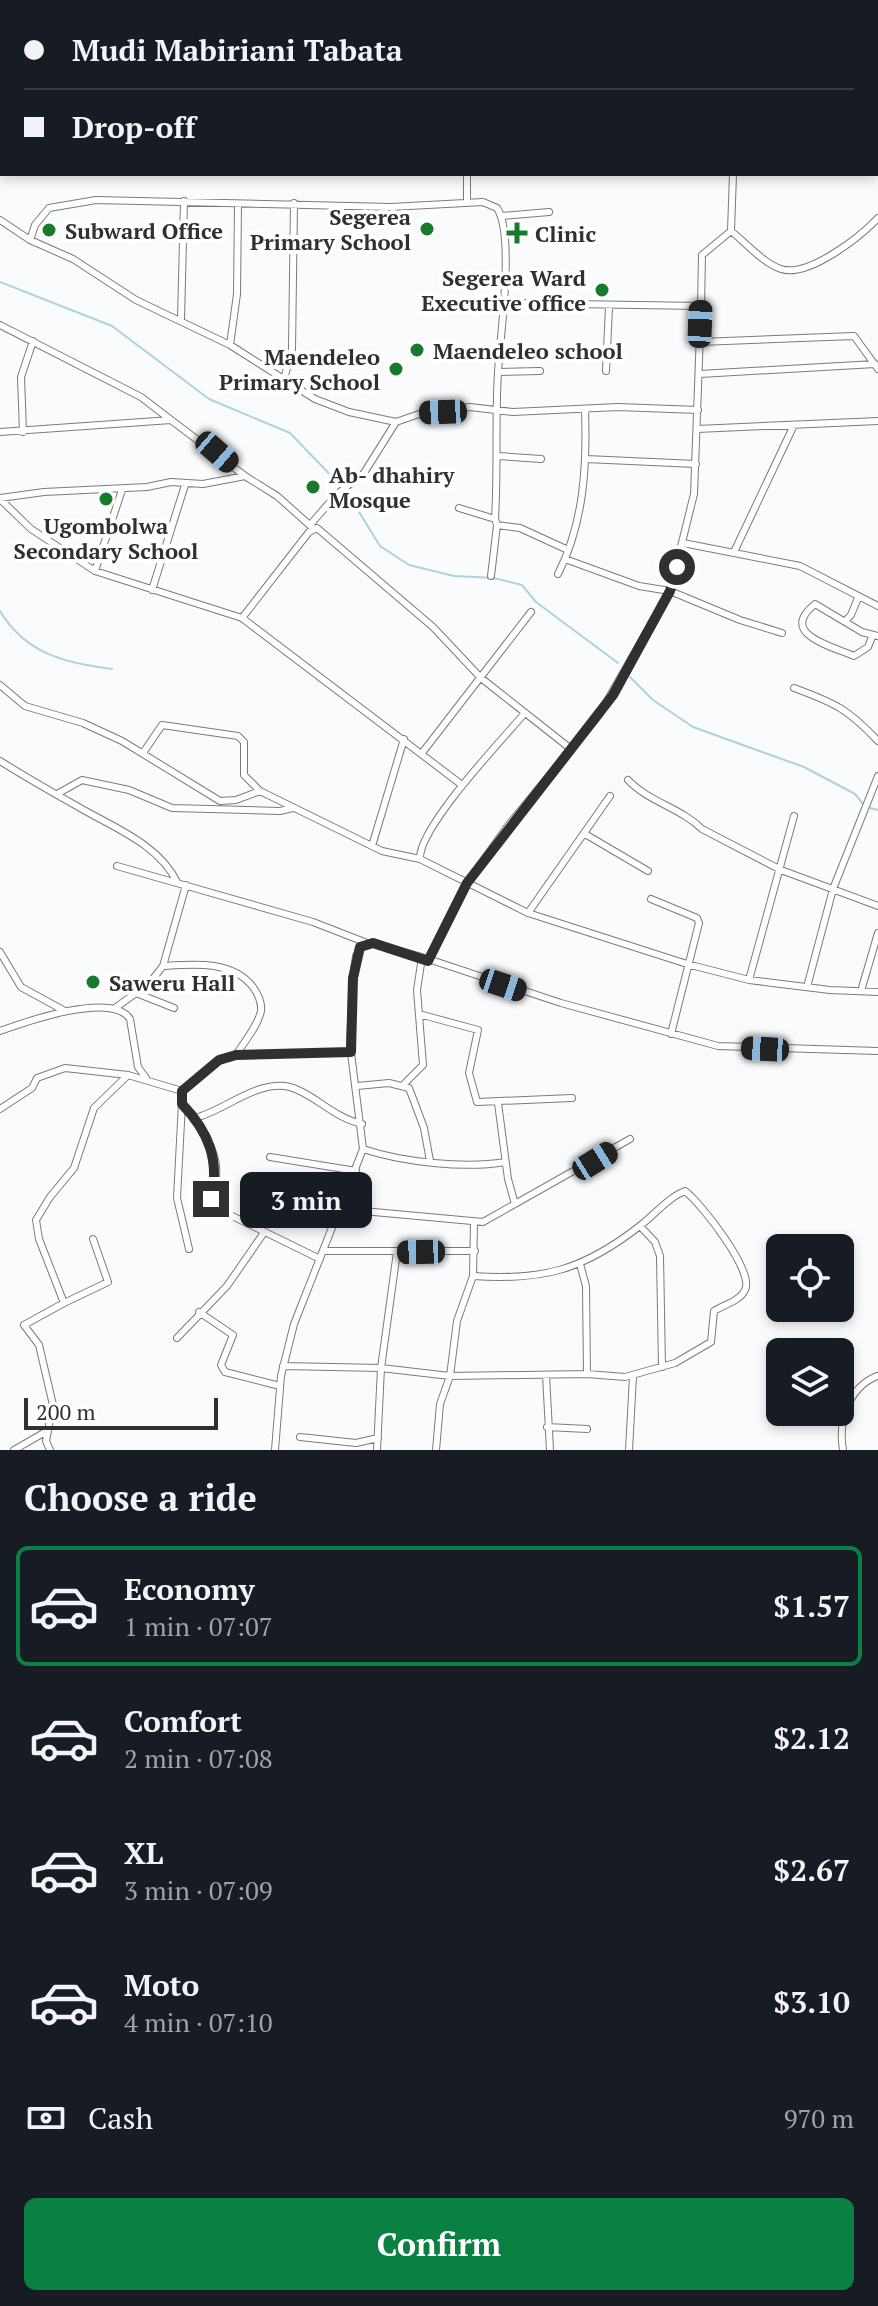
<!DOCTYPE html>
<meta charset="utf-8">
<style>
body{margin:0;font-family:"PT Serif",serif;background:#242831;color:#f1f3f6;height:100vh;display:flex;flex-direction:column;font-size:30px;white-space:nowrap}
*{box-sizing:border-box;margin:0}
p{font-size:26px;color:#9ea1a6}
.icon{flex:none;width:44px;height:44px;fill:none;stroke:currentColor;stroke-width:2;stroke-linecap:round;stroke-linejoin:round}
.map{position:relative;height:1450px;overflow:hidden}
.sheet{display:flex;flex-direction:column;background:#171b24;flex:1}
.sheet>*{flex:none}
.guide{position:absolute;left:0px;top:0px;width:878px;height:176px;box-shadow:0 4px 12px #0003;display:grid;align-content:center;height:176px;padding:0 24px;background:#171b24}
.fabs{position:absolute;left:766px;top:1234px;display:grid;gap:16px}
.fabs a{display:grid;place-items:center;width:88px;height:88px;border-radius:12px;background:#171b24;box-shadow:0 4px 12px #0003;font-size:40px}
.scale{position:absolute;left:24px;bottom:20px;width:194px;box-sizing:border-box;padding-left:8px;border:4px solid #303031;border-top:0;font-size:22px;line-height:28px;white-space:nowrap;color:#303031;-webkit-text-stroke:6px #fff;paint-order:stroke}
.end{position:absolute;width:36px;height:36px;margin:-18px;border:10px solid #303031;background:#fff;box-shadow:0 0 0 4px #fff}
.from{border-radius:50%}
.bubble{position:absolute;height:56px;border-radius:12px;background:#171b24;box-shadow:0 4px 12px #0003;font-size:26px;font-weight:800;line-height:56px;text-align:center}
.car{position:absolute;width:24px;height:48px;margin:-24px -12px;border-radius:10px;box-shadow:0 0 6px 2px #0007;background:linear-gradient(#222 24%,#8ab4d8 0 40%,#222 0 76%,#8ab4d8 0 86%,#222 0)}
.guide b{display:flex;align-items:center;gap:28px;height:76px;font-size:30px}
.guide b+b{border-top:2px solid #363941}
.guide i{width:20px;height:20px;background:#f1f3f6}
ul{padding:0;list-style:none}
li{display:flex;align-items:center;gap:24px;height:120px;margin:0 16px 12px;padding:0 8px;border:4px solid transparent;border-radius:12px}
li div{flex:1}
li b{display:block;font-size:30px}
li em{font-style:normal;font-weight:800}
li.current{border-color:#0b8043}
li>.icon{width:72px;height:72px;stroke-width:1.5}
h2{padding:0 24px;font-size:36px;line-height:96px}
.pay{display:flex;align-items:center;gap:20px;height:88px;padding:0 24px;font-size:30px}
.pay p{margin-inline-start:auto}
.primary-button{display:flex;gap:16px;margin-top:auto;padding:16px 24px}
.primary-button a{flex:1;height:92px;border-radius:12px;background:#0b8043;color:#fff;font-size:32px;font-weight:800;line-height:92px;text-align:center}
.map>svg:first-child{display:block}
</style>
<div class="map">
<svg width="878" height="1450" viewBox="0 0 878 1450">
<rect width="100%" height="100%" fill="#fafbfc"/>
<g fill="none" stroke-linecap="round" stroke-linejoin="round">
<path stroke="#add3dc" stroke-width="2" d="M0,282L112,326L209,399L290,433L341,486
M346,491L380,546L409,565L454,576L494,578L522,585L536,602L618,663
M0,611C26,654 65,663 112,669
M630,677L653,700L693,727L804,767L855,794L864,805
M870,808L878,810"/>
<g stroke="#7b7b7c" stroke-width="8">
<path id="minor" d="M46,0L51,2
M177,0V2
M348,0V2
M412,0V2
M823,0V2
M857,0L858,2
M28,2L29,0
M107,2L108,0
M234,2V0
M520,2L521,0
M694,2V0
M876,31L878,38
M0,46H2
M876,81L878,72
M0,121L2,119
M876,135H878
M467,202V174
M501,216L549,212
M0,220L30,240L73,259L136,300L230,345L315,399L349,412L396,422L422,413L470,407L513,412L618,407L698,410
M731,231C746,243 763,263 781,269C808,278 860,237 878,218
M30,240L35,225L49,208L96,200L391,207L483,202L497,208C515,235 500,337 498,372C495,421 498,470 495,519L497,525L520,528L568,550
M701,306L702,255L731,231L733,174
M181,319L184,201
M0,325L141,397L171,420
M700,342L854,336L878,369
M230,345L237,294L238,206
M606,371L609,307
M498,372L540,371
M700,374L875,364
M284,379L292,350L294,203
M697,429L878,421
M0,432L171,420L245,476L277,496L313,528
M23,432L21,377L33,341
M499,456L541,459
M586,459L696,464
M0,498L44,492L147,487L171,482L203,484L245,476
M0,499L31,529L95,571L242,618L462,785
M459,508L495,519
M310,525L336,495L364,473L396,422
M683,543L800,566L878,606
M734,552L794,425
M565,559L639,586L670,591L740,620L782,633
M95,571L122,490
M558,574C584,523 587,466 585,410
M491,576L497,525
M152,590L185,485
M242,618L309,532L317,528L433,627L481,678L571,749
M845,621L851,615L858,598
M872,637L868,647L854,656C831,646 778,634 815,604L862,632L878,636
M0,685L25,706L83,723L122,741L220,801L236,800L260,791
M794,688C835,703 848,709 878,741
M524,714C501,741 418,828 420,859L528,913L687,964L749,980L830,990L878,992
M143,753L162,725L238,736L244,742V775L260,791L382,851L420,859
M422,753L531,612
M0,761C24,776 50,791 75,805C110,826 158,843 177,882
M628,780C649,802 681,808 702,829L781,870L878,906
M57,794L82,780L129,790L172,808L280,811L293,808
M585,834L648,871
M372,846L404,739
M117,866L313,922L367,943
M651,899L697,918L699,923L671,1034
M528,913L610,796
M0,952L21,987L63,1010
M428,961L467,883L507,827L599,715L670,591L694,494L701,306L504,303
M163,966L186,885
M749,980L794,816
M807,987L833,889L878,776
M861,991L878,933
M141,994L163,966C194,964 232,960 253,987C258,994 262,1002 261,1011C258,1026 244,1042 236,1055
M115,1008L136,993L174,1008
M419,1014L478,1030L469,1073L477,1102L572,1098
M0,1031C25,1022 112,991 130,1019L138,1067L146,1078
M404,1084L423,1065L417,990L422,957
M357,1086L389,1083L409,1088L424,1128L430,1161
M182,1103L177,1198L189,1249
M498,1103L508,1179L515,1204
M182,1104C198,1120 219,1151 216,1176C215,1188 209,1196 214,1207L320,1259
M0,1109L32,1088L37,1078L65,1068L128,1075L182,1091L219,1060L236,1055L351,1052
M195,1118C224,1111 258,1079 290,1087C313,1093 332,1117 362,1124
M363,1149C402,1162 465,1169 505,1162
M270,1157L356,1171
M270,1201L338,1217
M341,1209L483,1222L630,1139
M640,1226L655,1242L660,1256L662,1367
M323,1251H475
M580,1264L586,1286L587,1374
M64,1303L108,1282L93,1239
M199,1312L233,1335L221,1365L225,1372L280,1386
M177,1338L227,1286L263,1234
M283,1366L381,1368L450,1376L587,1374L625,1377L675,1363L711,1342L714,1311C723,1305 740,1301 745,1290C755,1272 701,1203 685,1191C669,1197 655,1214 641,1225C584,1270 543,1281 473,1276
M546,1375L550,1450
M547,1427L587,1429
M300,1437L356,1443L378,1438
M14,1450L47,1431
M50,1450L46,1441L53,1405L39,1345L24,1325L64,1303L39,1239L36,1220L50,1197L74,1168L94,1108L128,1075
M275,1450L281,1376L294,1324L363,1149L350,1045L353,978L356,956L363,945L373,943L422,957L561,1003L718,1046L878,1051
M377,1450L381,1368L397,1252
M436,1450L440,1404L450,1376L457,1321L473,1276L474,1223
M629,1450L633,1376
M843,1450C838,1421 848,1388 877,1376"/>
</g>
<use href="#minor" stroke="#fff" stroke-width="6"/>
</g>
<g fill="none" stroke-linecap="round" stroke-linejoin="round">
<path stroke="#303031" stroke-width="10" d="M211,1199C220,1161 209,1132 182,1104V1091L219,1060L236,1055L351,1052L353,978L360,947L373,943L428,961L467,883L613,695L670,591L677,567"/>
</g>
<g fill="#177a2c" stroke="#fff" stroke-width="3">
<circle cx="427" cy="229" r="8"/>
<circle cx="49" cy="230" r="8"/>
<path d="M513 221h8v8h8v8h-8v8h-8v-8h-8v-8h8z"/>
<circle cx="602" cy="290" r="8"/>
<circle cx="417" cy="350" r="8"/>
<circle cx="396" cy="369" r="8"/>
<circle cx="313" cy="487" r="8"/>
<circle cx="106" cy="499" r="8"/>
<circle cx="93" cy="982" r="8"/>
</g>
<g text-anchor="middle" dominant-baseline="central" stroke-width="8" stroke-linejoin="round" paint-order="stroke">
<g font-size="22" font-weight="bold" fill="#303031" stroke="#fff" text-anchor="start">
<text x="411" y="216" text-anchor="end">Segerea<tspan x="411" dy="25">Primary School</tspan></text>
<text x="65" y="230">Subward Office</text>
<text x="535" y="233">Clinic</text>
<text x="586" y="277" text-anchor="end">Segerea Ward<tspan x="586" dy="25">Executive office</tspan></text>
<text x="433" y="350">Maendeleo school</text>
<text x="380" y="356" text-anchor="end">Maendeleo<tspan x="380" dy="25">Primary School</tspan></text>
<text x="329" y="474">Ab- dhahiry<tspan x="329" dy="25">Mosque</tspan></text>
<text x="106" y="525" text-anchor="middle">Ugombolwa<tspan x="106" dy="25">Secondary School</tspan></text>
<text x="109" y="982">Saweru Hall</text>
</g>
</g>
</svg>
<div class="fabs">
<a><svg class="icon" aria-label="locate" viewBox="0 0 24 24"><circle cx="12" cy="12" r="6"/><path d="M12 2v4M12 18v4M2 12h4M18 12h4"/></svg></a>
<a><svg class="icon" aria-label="layers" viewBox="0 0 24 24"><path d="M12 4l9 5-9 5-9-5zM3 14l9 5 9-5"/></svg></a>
</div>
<div class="scale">200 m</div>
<i class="end from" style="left:677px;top:567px"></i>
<i class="end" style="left:211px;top:1199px"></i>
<div class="bubble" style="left:240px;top:1172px;width:132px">3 min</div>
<i class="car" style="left:700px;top:324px;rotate:2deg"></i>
<i class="car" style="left:443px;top:412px;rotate:268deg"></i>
<i class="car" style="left:217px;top:452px;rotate:131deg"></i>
<i class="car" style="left:503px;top:985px;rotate:108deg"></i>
<i class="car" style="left:765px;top:1049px;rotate:273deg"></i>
<i class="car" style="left:595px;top:1161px;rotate:58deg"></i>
<i class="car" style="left:421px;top:1252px;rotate:269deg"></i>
<div class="guide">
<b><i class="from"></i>Mudi Mabiriani Tabata</b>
<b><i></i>Drop-off</b>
</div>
</div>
<section class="sheet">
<h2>Choose a ride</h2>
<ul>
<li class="current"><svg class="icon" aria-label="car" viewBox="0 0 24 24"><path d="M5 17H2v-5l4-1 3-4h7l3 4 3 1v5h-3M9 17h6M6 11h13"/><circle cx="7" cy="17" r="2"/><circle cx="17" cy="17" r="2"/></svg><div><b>Economy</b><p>1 min · 07:07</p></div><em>$1.57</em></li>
<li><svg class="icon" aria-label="car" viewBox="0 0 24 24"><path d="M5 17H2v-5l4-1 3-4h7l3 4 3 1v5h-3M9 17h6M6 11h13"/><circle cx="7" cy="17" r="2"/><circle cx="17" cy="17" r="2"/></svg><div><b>Comfort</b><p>2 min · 07:08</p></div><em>$2.12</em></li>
<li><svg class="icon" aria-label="car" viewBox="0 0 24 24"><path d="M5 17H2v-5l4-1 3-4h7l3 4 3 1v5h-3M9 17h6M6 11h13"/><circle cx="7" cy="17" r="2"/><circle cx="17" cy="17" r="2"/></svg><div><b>XL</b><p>3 min · 07:09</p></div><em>$2.67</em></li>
<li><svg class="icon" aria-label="car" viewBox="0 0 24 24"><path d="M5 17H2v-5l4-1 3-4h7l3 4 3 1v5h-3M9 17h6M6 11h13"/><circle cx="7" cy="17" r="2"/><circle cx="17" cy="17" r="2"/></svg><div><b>Moto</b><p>4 min · 07:10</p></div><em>$3.10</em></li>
</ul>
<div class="pay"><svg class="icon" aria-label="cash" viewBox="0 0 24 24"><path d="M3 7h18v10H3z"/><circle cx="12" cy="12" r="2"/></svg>Cash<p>970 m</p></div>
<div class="primary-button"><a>Confirm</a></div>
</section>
